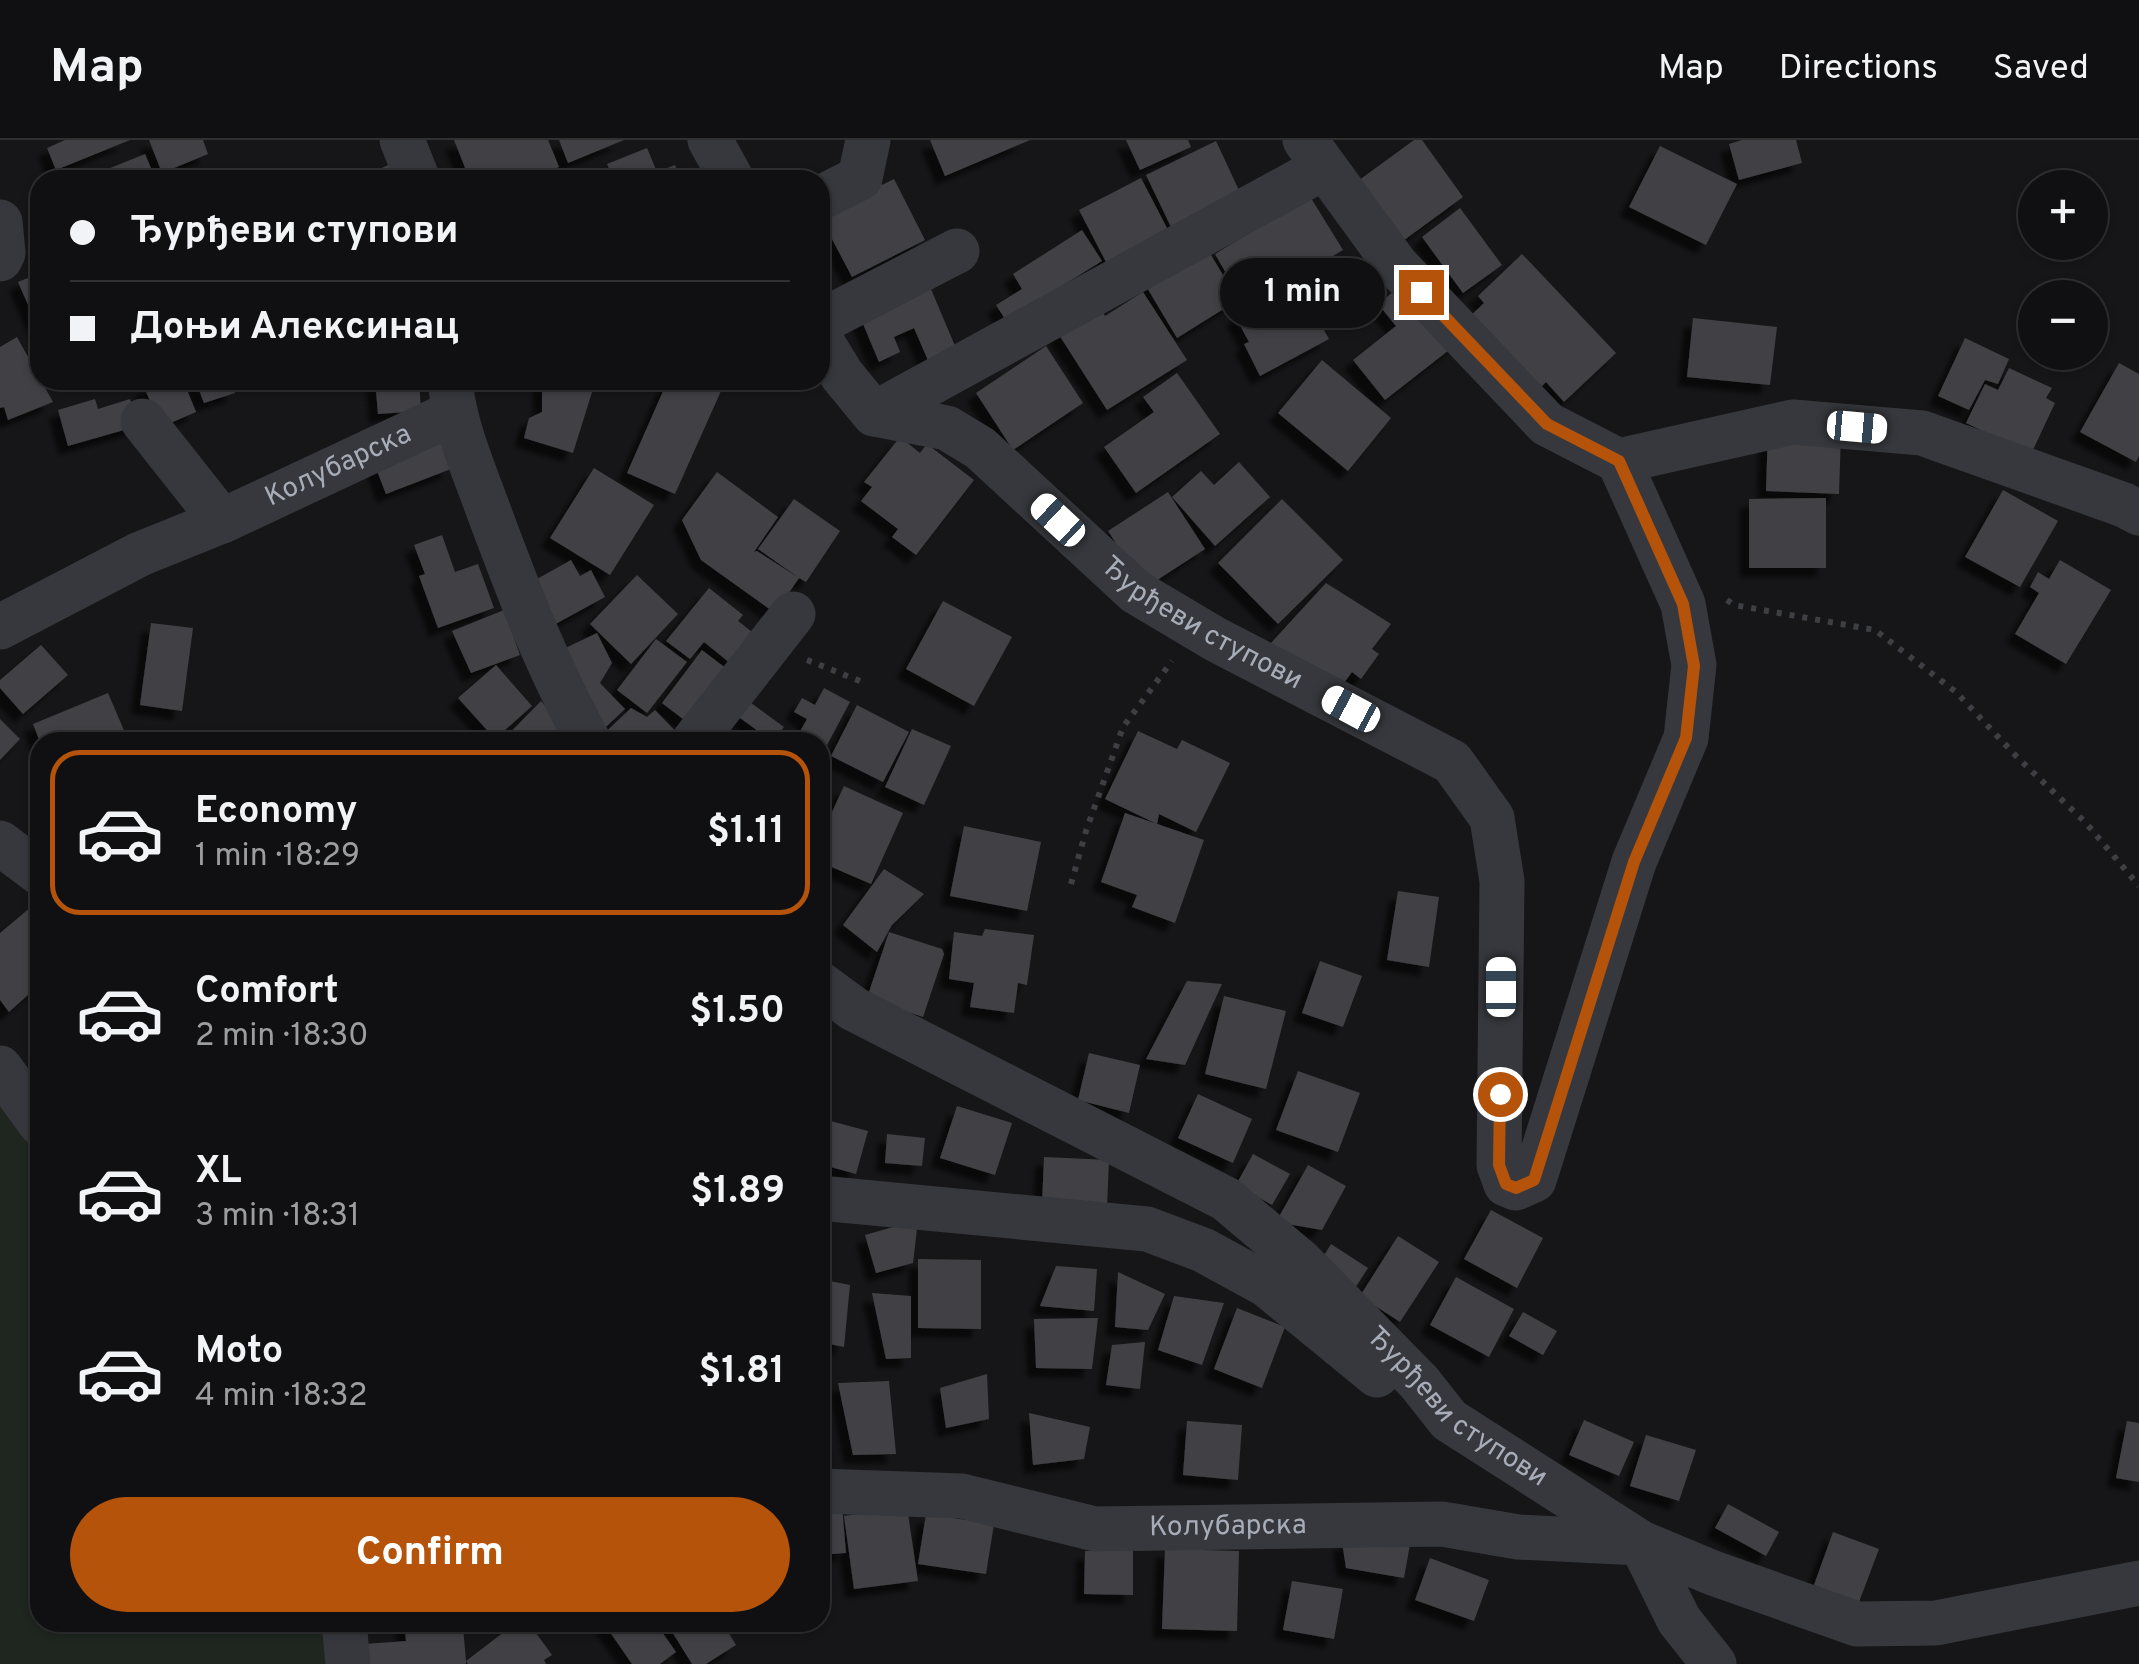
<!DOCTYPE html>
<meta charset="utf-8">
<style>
body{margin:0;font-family:Overpass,sans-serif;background:#1e1e20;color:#f1f3f6;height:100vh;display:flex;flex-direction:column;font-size:38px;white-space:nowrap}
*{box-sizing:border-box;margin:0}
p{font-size:32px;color:#9c9d9f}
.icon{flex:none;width:55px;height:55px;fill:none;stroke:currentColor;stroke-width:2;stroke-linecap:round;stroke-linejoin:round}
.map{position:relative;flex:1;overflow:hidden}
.drawer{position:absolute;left:30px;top:592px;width:800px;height:900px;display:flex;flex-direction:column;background:#101012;border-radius:30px;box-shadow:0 2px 8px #0004,0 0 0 2px #303032}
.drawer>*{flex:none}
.banner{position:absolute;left:30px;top:30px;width:800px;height:220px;border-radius:30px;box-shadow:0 2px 8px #0004,0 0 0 2px #303032;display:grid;align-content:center;height:220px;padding:0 40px;background:#101012}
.buttons{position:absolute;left:2018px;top:30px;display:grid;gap:20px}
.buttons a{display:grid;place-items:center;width:90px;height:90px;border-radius:50%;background:#101012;box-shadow:0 2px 8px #0004,0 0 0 2px #303032;font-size:50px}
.end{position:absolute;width:45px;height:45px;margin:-22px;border:12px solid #b45309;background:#fff;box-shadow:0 0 0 5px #fff}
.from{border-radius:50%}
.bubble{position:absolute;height:70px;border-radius:35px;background:#101012;box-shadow:0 2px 8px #0004,0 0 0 2px #303032;font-size:32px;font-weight:700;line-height:70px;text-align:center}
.car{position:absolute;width:30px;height:60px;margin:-30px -15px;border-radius:12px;box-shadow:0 0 8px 2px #0007;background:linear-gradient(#fff 24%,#345 0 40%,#fff 0 76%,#345 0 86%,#fff 0)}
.banner b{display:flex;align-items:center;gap:35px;height:95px;font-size:38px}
.banner b+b{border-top:2px solid #303032}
.banner i{width:25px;height:25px;background:#f1f3f6}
ul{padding:18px 0 0;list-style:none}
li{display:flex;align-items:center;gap:30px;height:165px;margin:0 20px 15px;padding:0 20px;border:5px solid transparent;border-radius:30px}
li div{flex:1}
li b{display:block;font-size:38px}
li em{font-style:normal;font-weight:700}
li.active{border-color:#b45309}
li>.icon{width:90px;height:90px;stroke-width:1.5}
.cta{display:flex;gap:20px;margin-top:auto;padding:20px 40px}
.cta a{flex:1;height:115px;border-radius:60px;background:#b45309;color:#fff;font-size:40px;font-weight:700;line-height:115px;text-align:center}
header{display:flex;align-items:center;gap:60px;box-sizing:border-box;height:140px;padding:0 50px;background:#101012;border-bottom:2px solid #303032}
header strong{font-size:48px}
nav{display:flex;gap:55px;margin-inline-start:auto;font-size:35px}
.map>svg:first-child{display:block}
</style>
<header>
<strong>Map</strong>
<nav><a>Map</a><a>Directions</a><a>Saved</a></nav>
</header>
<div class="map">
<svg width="2139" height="1524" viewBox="0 0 2139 1524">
<defs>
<filter id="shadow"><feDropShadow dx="-9" dy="9" stdDeviation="2.5" flood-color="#0009"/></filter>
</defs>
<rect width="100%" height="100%" fill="#161618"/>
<path fill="#1e261f" d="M0,928L40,983V1482L329,1483L336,1524H0Z"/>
<path fill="#404145" filter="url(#shadow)" d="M65,0H130L56,30L47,8Z
M149,0H203L208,14L162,33Z
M454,0H548L559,27L527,40H470Z
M559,0H624L568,23Z
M930,0H1030L945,36Z
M1126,0H1188L1191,7L1140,30Z
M1414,0H1422L1463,57L1396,106L1351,46Z
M1742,0H1796L1802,23L1739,40L1729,4Z
M1216,1L1243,59L1171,87L1146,35Z
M1660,6L1737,44L1706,105L1629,67Z
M647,8L657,32L675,25L681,40H614L607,24Z
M145,14L156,40H101L98,33Z
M393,23L400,40H354Z
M876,34L882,45L894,39L925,100L852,137L822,80L839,71Z
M1141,38L1168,90L1106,122L1079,70Z
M1303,45L1343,110L1246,168L1215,114L1269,81Z
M1460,68L1502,125L1463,153L1422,97Z
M1082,90L1102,121L1036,162L1012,190L996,165L1022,149L1013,134Z
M1205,105L1238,160L1177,198L1143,141Z
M1522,114L1616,213L1564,262L1546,242L1530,258L1461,185L1484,163L1478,156Z
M40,133V192L18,142Z
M1408,140L1458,203L1385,260L1353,220L1396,186L1378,164Z
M928,142L958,213L930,225L914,188L894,197L900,212L879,222L858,172Z
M1298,143L1329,199L1260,236L1244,204L1249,202L1235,176Z
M1143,152L1187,220L1107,270L1054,187L1096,160L1105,176Z
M1693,178L1777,187L1770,245L1687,237Z
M17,197L53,262L8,280L4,267L0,268V207Z
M1965,198L2009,219L1998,244L1985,240L1969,270L1938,256Z
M1046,206L1083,263L1013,310L976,253Z
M1322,220L1391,278L1348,331L1278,273Z
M2119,223L2139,234V316L2136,322L2080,292Z
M2009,228L2052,248L2046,258L2055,263L2031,314L1966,283L1985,244L1998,250Z
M1177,233L1220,294L1136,353L1104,307L1154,272L1143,257Z
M162,240H183L196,272L161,287L144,247Z
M195,240H231L235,253L204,263Z
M375,240H419L421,271L378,274Z
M542,240H563L593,249L573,313L524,298L529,278L542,272Z
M668,240H696L721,251L675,354L627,333Z
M95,259L98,269L130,259L138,286L68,306L58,270Z
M1768,290L1841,293L1839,354L1766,351Z
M439,297L451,329L386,354L374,323Z
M900,297L920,313L927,304L974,340L916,415L892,397L898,389L861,361L872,347L864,342Z
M1239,322L1270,357L1215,406L1172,357L1201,331L1214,345Z
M594,328L654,365L610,435L550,398Z
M717,332L778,377L754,412L757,411L799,438L758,409L794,359L840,391L806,442L799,438L775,473L701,420L682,380Z
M2003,350L2058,381L2020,447L1965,417Z
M1168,352L1205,409L1145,448L1108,391Z
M1826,358V428H1749V359Z
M1282,359L1343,420L1278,484L1218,423Z
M442,395L455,432L478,424L494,468L438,488L419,436L425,434L414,405Z
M571,420L580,436L591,430L605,457L550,487L528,444Z
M2060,420L2111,450L2066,524L2015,494L2039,453L2030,447L2038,432L2049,439Z
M637,435L678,474L631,524L590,484Z
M1326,443L1391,484L1372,509L1379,514L1361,539L1352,532L1341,547L1270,504Z
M709,448L743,475L738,481L765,502L741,532L704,502L690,519L666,501Z
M943,461L1012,497L974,566L906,529Z
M504,470L520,515L471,533L452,491Z
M151,483L193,488L182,571L140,565Z
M597,493L612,523L600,543L625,569L592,600L557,512Z
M656,499L687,522L647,573L617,550Z
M41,505L68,535L23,574L0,548V540Z
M702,510L736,536L696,589L662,563Z
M496,525L532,566L495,599L458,558Z
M824,548L850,562L820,618V602H794L807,579L794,572L802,558L815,565Z
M108,553L129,602H40L33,584Z
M747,560L784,587L773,602L736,575Z
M541,561L574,602H501Z
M857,565L909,592L883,642L831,616Z
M631,568L647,577L655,570L686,602H595Z
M0,579L20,599L0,620Z
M912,589L951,606L924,665L885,647Z
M1138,591L1177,609L1182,600L1230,623L1196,692L1159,674L1157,684L1105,659Z
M844,646L903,673L871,744L820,722V698Z
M1125,673L1204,700L1175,783L1132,767L1137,755L1101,742Z
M964,686L1041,702L1027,771L950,756Z
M884,729L924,754L892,785L877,812L843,785Z
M1398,751L1439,757L1429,827L1387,820Z
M31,767L40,772V844L9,872L0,860V793Z
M985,789L1034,795L1027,845L1018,843L1014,873L970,867L974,843L949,839L954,792L982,796Z
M889,792L942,809L944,814L923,877L867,858Z
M1320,821L1362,836L1343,887L1302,873Z
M1187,841L1222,844L1185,925L1146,919Z
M1224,856L1286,871L1266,949L1205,934Z
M1089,913L1140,925L1129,973L1078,960Z
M1298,931L1360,953L1338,1012L1276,990Z
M1198,954L1252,979L1233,1023L1178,998Z
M957,966L1012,983L995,1035L940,1018Z
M827,980L868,991L856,1034L820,1024V1006Z
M887,994L925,998L922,1026L885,1023Z
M1253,1014L1290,1034L1272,1065L1236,1045Z
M1044,1017L1109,1020L1107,1067L1042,1064Z
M1308,1025L1346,1046L1322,1090L1276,1082Z
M1491,1070L1543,1098L1517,1148L1464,1119Z
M918,1080L913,1123L876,1133L865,1095Z
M1398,1096L1439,1122L1400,1182L1360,1156Z
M1331,1104L1368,1128L1355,1148L1318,1125Z
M918,1119L981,1120V1189L918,1188Z
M1056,1126L1097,1129L1094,1171L1040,1166Z
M1118,1132L1165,1154L1148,1190L1115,1187Z
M1456,1137L1514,1169L1489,1217L1430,1185Z
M820,1139L850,1145L844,1207L820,1202Z
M872,1153L911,1156V1218L886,1219Z
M1174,1156L1224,1163L1202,1225L1158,1210Z
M1237,1168L1285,1187L1262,1248L1214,1229Z
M1523,1172L1557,1191L1543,1215L1509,1196Z
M1098,1178L1092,1229L1036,1228L1034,1179Z
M1145,1202L1140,1249L1106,1245L1112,1205Z
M987,1234L989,1279L946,1288L940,1248Z
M889,1241L896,1314L853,1315L838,1243Z
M1029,1273L1090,1287L1084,1319L1033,1325Z
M1584,1280L1634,1302L1619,1336L1569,1315Z
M1187,1281L1242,1285L1238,1340L1183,1335Z
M2127,1281L2139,1283V1342L2116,1338Z
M1646,1295L1696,1310L1679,1361L1630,1346Z
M1728,1364L1779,1392L1766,1416L1715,1388Z
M842,1365L846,1413L820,1415V1366Z
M907,1367L918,1441L854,1449L844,1376Z
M926,1374L994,1384L986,1434L918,1424Z
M1833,1392L1879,1409L1859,1462L1814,1445Z
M1412,1393L1404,1438L1346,1428L1342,1402Z
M1165,1409L1239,1411L1237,1491L1162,1489Z
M1085,1411H1133V1455L1084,1454Z
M1430,1418L1489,1440L1474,1481L1415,1460Z
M1292,1441L1343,1449L1334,1499L1283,1490Z
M404,1482H427V1490L463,1487L466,1521L517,1482H528L552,1515L544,1520L546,1524H468L466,1521V1524H366L364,1504L406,1501Z
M603,1482H655L676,1512L660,1524H632Z
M666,1482H722L736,1505L706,1524H692Z"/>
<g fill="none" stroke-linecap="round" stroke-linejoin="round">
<path stroke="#3d3f44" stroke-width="6" stroke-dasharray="5 8" stroke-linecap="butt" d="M1727,460L1734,465L1875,490L1956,552L2017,617L2086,683L2139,746
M807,520L860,541
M1071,744L1086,691L1123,587L1172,521"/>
<g stroke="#37383d" stroke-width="45">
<path d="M402,0L418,40"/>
<path d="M710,0L732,40"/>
<path d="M1305,0L1396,125L1547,284L1619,321L1793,282L1922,293L2124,365L2139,373"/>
<path d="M820,58L860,38L868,0"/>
<path d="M0,82L3,113L0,119"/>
<path d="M820,182L957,111"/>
<path id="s1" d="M820,199L842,235L874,274L947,288L980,308L1136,452L1215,499L1452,622L1492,678L1502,741L1499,1025L1506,1044L1516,1048L1534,1040L1634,722L1686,598L1694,525L1683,464L1619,321"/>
<path d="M450,240C454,284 471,323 486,364C516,445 547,527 589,602"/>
<path d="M874,274L1323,28"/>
<path d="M143,281L222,381"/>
<path id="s2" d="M0,487L140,414L222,381L453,273"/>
<path d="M693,602L793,474"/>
<path d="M0,703L40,733"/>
<path id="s3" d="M820,844L854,869L1226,1059L1301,1122L1419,1242L1449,1280L1641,1403L1713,1433L1857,1484L1936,1483L2139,1443"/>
<path d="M0,928L40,983"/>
<path d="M820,1058L1147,1089L1203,1110L1267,1145L1377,1235"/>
<path id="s4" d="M820,1351L962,1356L1095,1389L1442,1384L1518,1397L1639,1403"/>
<path d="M1641,1403L1679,1480L1714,1524"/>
<path d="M344,1482L348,1524"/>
</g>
</g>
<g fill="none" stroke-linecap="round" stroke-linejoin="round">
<path stroke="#b45309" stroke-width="12" d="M1421,152L1547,284L1619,321L1683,464L1694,526L1686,598L1634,722L1534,1040L1516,1048L1506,1044L1499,1025L1500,954"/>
</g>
<g text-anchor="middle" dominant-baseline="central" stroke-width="9" stroke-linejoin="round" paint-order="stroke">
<g font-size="28" fill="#a7adb8" stroke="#111113">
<text stroke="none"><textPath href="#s2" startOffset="375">Колубарска</textPath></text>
<text stroke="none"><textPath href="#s1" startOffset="490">Ђурђеви ступови</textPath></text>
<text stroke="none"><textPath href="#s3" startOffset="772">Ђурђеви ступови</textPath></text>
<text stroke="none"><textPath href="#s4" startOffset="412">Колубарска</textPath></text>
</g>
</g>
</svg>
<div class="buttons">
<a>+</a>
<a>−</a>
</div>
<i class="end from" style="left:1500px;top:954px"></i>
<i class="end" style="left:1421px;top:152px"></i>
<div class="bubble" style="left:1220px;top:118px;width:165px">1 min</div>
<i class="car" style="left:1857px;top:287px;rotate:95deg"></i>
<i class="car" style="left:1058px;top:380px;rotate:313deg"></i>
<i class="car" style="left:1351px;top:569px;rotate:298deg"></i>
<i class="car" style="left:1501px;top:847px;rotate:0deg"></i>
<div class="banner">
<b><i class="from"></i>Ђурђеви ступови</b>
<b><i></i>Доњи Алексинац</b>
</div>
<section class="drawer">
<ul>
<li class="active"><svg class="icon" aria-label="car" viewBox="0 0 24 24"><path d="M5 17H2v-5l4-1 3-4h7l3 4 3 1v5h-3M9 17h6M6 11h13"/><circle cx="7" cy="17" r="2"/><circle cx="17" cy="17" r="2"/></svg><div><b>Economy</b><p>1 min · 18:29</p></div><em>$1.11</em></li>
<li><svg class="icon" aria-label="car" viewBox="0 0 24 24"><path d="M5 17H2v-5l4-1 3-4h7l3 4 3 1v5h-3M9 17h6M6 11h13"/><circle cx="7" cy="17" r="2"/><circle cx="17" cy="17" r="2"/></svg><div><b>Comfort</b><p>2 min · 18:30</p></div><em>$1.50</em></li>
<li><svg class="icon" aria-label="car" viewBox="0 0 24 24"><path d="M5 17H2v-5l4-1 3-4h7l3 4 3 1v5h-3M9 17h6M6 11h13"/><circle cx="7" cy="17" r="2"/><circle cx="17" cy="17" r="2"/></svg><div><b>XL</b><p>3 min · 18:31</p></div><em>$1.89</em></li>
<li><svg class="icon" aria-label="car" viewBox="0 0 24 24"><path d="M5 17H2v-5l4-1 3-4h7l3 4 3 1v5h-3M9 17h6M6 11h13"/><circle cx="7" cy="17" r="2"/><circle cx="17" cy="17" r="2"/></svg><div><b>Moto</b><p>4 min · 18:32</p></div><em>$1.81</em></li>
</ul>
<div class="cta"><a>Confirm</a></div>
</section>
</div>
